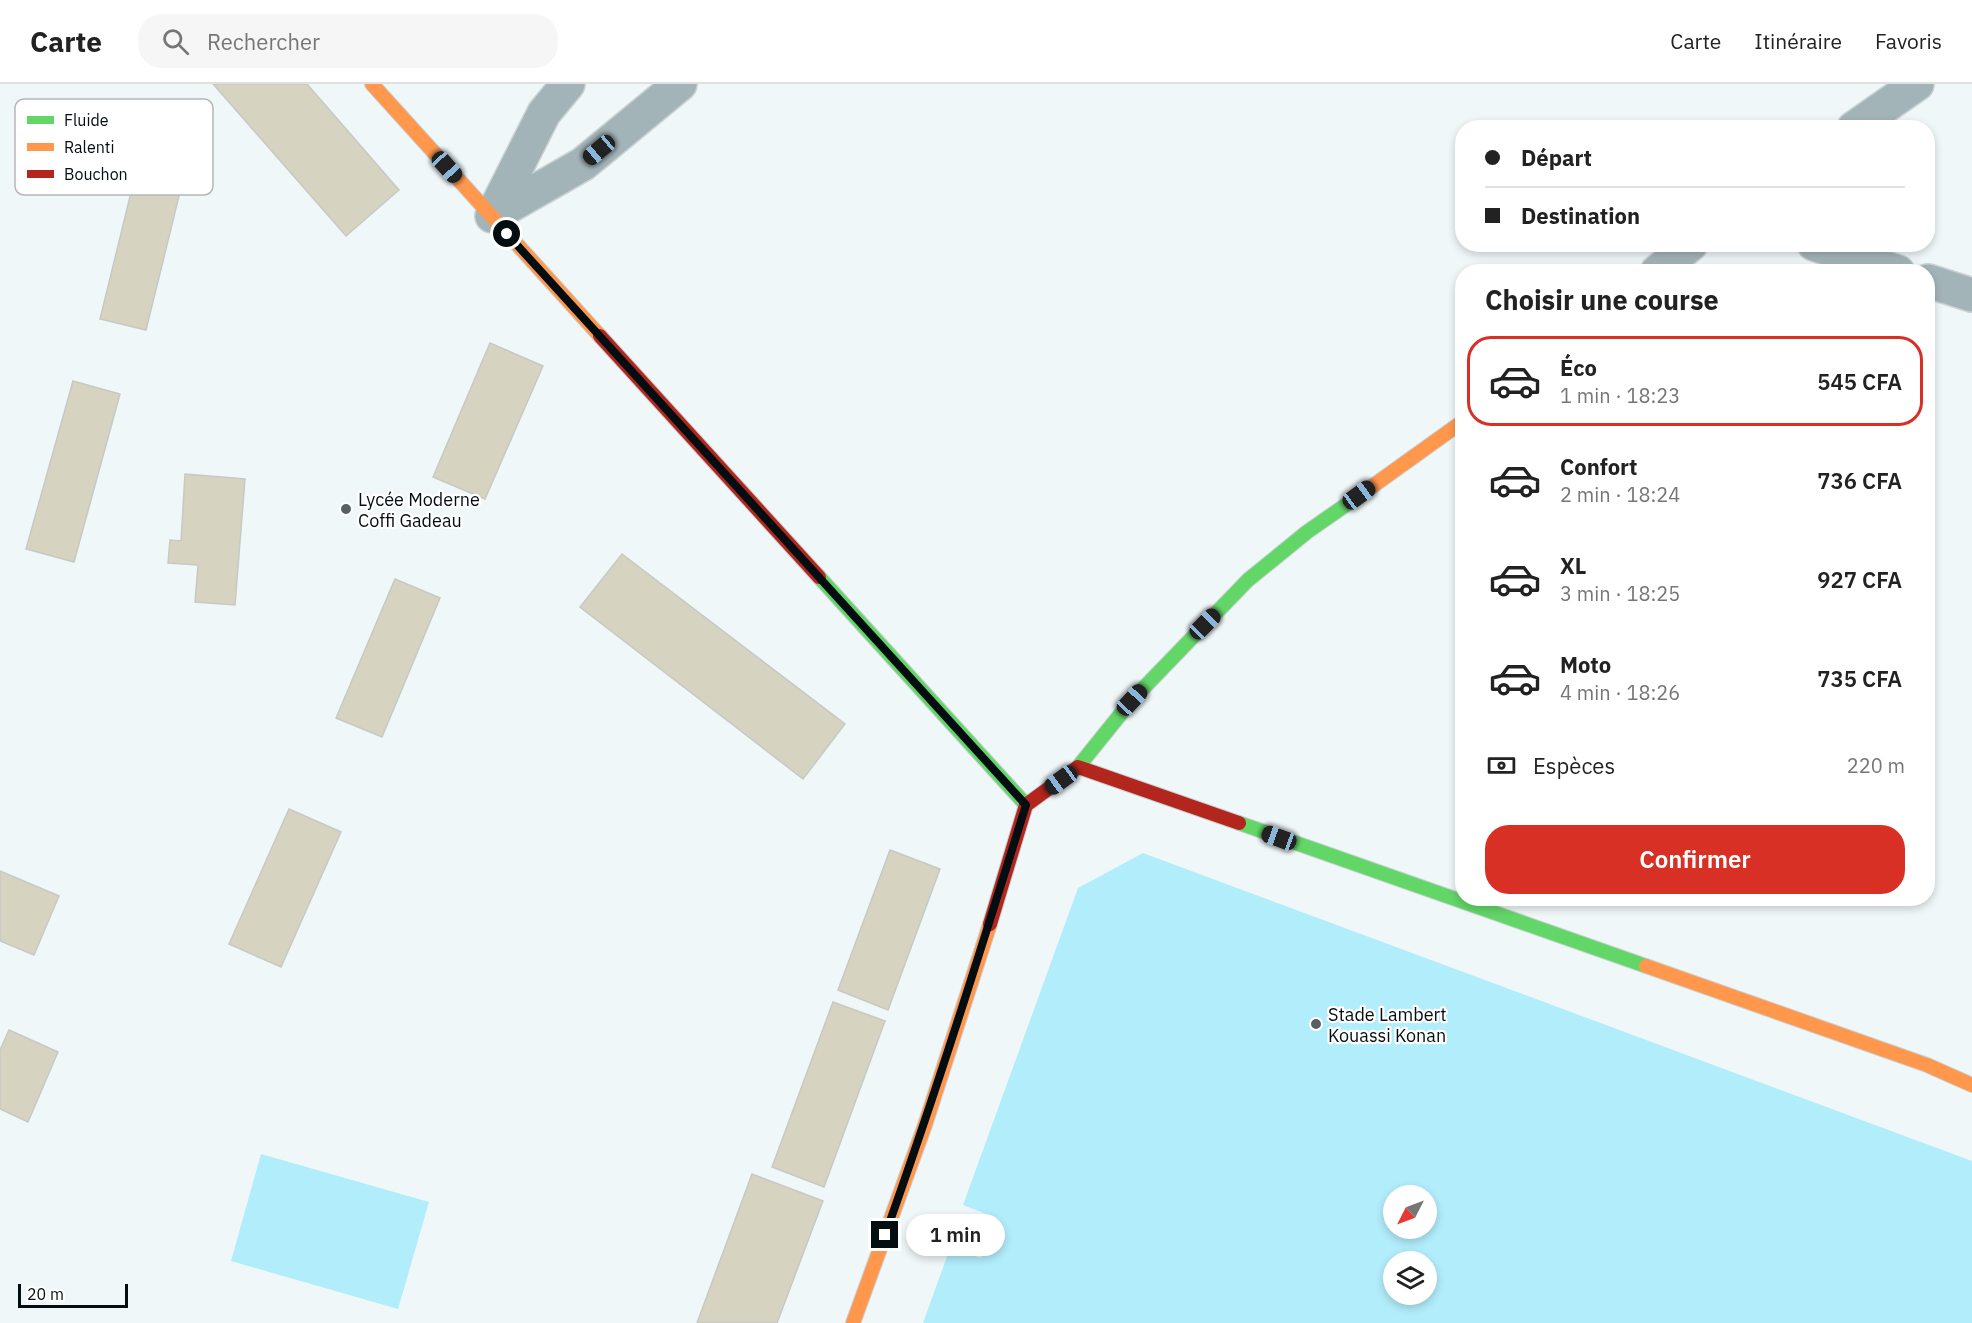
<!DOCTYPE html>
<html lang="fr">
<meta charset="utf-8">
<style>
body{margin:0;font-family:"IBM Plex Sans",sans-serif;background:#f6f6f6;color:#222;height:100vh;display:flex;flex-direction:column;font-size:22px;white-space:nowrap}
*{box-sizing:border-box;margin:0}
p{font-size:20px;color:#767676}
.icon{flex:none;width:33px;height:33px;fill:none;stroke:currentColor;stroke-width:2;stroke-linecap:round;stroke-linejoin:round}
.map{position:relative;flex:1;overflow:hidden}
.panel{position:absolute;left:1455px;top:180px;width:480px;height:642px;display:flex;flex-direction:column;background:#fff;border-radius:24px;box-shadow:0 3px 9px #0003}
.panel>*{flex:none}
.guide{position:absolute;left:1455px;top:36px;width:480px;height:132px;border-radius:24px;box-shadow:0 3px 9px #0003;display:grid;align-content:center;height:132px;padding:0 30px;background:#fff}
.needle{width:39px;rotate:228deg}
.fabs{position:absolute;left:1383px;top:1101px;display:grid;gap:12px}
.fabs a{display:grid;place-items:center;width:54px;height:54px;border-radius:50%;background:#fff;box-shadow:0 3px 9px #0003;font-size:30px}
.scale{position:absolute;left:18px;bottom:15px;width:110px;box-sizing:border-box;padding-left:6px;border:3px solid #040e11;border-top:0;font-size:16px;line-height:21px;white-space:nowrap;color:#040e11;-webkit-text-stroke:4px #fff;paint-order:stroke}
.end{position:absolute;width:27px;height:27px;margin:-14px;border:8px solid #040e11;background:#fff;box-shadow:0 0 0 3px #fff}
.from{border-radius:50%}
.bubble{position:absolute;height:42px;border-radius:21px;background:#fff;box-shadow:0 3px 9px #0003;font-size:20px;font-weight:600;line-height:42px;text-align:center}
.car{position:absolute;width:18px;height:36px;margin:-18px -9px;border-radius:8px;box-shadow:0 0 4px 2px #0007;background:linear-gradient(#222 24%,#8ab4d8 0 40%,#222 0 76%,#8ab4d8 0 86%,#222 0)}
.guide b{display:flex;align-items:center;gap:21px;height:57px;font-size:22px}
.guide b+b{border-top:2px solid #e0e0e0}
.guide i{width:15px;height:15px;background:#222}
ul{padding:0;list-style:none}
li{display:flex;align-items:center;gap:18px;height:90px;margin:0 12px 9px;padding:0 18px;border:3px solid transparent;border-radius:24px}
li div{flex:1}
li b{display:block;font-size:22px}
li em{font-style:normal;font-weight:600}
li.active{border-color:#d93025}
li>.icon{width:54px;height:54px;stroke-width:1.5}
h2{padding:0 30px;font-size:27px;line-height:72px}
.pay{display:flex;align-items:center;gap:15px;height:66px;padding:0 30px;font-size:22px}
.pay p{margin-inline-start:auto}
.primary-button{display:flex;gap:12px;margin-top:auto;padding:12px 30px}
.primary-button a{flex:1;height:69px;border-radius:24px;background:#d93025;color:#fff;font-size:24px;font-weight:600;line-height:69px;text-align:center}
header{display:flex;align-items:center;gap:36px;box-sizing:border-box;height:84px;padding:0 30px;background:#fff;border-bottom:2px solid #e0e0e0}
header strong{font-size:28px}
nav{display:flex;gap:33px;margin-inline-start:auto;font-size:21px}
.search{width:420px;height:54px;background:#f6f6f6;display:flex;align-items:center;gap:15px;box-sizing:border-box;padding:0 21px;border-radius:24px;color:#767676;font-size:22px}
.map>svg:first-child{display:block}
</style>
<header>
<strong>Carte</strong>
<div class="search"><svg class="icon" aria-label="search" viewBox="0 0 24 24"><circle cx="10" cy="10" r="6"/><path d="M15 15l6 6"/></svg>Rechercher</div>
<nav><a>Carte</a><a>Itinéraire</a><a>Favoris</a></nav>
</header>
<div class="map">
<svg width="1972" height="1239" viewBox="0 0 1972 1239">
<rect width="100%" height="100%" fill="#eff7f9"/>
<path fill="#b2edfb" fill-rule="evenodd" d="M1143,769L1972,1077V1239H923L950,1164L981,1174L994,1133L963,1121L1078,804ZM1394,1112H1426V1144H1394ZM1394,1178H1426V1210H1394Z
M261,1070L429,1118L398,1225L231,1177Z"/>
<path fill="#d6d3c0" stroke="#c7c9c5" stroke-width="1.5" d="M213,0H307L399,106L346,152Z
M151,27L197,39L146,246L100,235Z
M490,259L543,282L485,415L433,393Z
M73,297L120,310L74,478L26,465Z
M185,390L245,395L235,521L195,518L198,481L168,479L170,456L181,457Z
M622,470L845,640L803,695L580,523Z
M395,495L440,514L382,653L336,634Z
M289,725L341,748L281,883L229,860Z
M890,766L940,785L888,926L838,906Z
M0,787L59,812L34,871L0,857Z
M833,918L885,937L824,1103L772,1083Z
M9,946L58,968L28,1038L0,1025V966Z
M752,1090L823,1117L777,1239H697Z"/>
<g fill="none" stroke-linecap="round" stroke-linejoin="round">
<g stroke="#cad1d3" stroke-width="36">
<path id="street" d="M1854,44L1917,0
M492,132L583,80L680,0
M492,132L544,29L568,0
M1814,160L1898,188
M1657,188L1691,160
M1928,197L1972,211"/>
</g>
<g stroke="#cad1d3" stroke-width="16">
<path id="fast" d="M819,493L1026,721
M1078,683L1132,616L1248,496L1307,448L1363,409
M1239,739L1646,882"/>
</g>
<g stroke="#cad1d3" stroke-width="16">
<path id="slow" d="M372,0L600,252
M1363,409L1462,338
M1646,882L1927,981L1972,1001
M853,1239L925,1041L990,840"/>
</g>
<g stroke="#cad1d3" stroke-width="16">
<path id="jam" d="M600,252L819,493
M990,840L1026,721L1078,683L1239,739"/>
</g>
<use href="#street" stroke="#a3b4b8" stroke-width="33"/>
<use href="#fast" stroke="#63d668" stroke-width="14"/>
<use href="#slow" stroke="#ff974d" stroke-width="14"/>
<use href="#jam" stroke="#b3261e" stroke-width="14"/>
</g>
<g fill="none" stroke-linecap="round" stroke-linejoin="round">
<path stroke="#040e11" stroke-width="8" d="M507,150L1026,721C981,865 936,1009 885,1151"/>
</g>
<g fill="#566062" stroke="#fff" stroke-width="2">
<circle cx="346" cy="425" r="6"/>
<circle cx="1316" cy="940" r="6"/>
</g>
<g text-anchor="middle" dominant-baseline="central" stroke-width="4.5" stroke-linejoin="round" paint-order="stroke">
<g font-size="18" fill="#040e11" stroke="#fff" text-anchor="start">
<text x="358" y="415">Lycée Moderne<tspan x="358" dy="21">Coffi Gadeau</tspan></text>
<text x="1328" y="930">Stade Lambert<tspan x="1328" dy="21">Kouassi Konan</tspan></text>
</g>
</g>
<rect x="15" y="15" width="198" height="96" rx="9" fill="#fff" stroke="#b4b7b8" stroke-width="1.5"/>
<rect x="27" y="32" width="27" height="8" fill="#63d668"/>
<rect x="27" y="59" width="27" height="8" fill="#ff974d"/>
<rect x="27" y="86" width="27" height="8" fill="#b3261e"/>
<g font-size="16" fill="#040e11">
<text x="64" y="42">Fluide</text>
<text x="64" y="69">Ralenti</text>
<text x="64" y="96">Bouchon</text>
</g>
</svg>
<div class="fabs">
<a><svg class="needle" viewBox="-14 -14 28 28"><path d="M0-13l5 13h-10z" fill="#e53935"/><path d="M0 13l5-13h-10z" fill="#767676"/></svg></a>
<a><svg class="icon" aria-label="layers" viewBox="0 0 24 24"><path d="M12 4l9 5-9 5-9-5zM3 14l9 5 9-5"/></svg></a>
</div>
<div class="scale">20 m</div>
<i class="end from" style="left:507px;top:150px"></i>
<i class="end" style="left:885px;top:1151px"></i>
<div class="bubble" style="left:906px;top:1130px;width:99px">1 min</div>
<i class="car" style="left:599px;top:66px;rotate:230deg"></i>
<i class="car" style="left:447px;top:83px;rotate:138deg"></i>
<i class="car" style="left:1359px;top:411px;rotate:54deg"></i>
<i class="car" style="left:1205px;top:540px;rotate:45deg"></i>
<i class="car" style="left:1132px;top:616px;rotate:43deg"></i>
<i class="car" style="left:1061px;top:696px;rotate:234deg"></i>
<i class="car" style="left:1279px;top:754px;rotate:290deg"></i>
<div class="guide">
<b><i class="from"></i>Départ</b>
<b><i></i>Destination</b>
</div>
<section class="panel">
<h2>Choisir une course</h2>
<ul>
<li class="active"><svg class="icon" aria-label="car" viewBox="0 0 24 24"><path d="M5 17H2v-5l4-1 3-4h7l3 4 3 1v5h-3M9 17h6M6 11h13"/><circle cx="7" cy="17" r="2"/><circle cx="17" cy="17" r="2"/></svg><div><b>Éco</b><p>1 min · 18:23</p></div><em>545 CFA</em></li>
<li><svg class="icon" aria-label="car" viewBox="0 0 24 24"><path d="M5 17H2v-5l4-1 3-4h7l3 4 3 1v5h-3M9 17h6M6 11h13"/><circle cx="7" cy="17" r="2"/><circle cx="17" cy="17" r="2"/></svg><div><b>Confort</b><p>2 min · 18:24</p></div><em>736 CFA</em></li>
<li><svg class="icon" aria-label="car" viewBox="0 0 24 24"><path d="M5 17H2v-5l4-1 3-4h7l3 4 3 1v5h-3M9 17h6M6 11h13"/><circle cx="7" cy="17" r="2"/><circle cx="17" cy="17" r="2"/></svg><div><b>XL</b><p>3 min · 18:25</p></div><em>927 CFA</em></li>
<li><svg class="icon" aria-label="car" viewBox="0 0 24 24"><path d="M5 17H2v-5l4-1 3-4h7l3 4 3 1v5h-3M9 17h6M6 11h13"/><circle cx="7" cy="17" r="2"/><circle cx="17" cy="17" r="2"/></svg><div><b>Moto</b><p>4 min · 18:26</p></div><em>735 CFA</em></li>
</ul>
<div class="pay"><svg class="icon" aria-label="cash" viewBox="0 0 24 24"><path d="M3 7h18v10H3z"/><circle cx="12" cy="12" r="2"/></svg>Espèces<p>220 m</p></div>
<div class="primary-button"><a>Confirmer</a></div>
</section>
</div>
